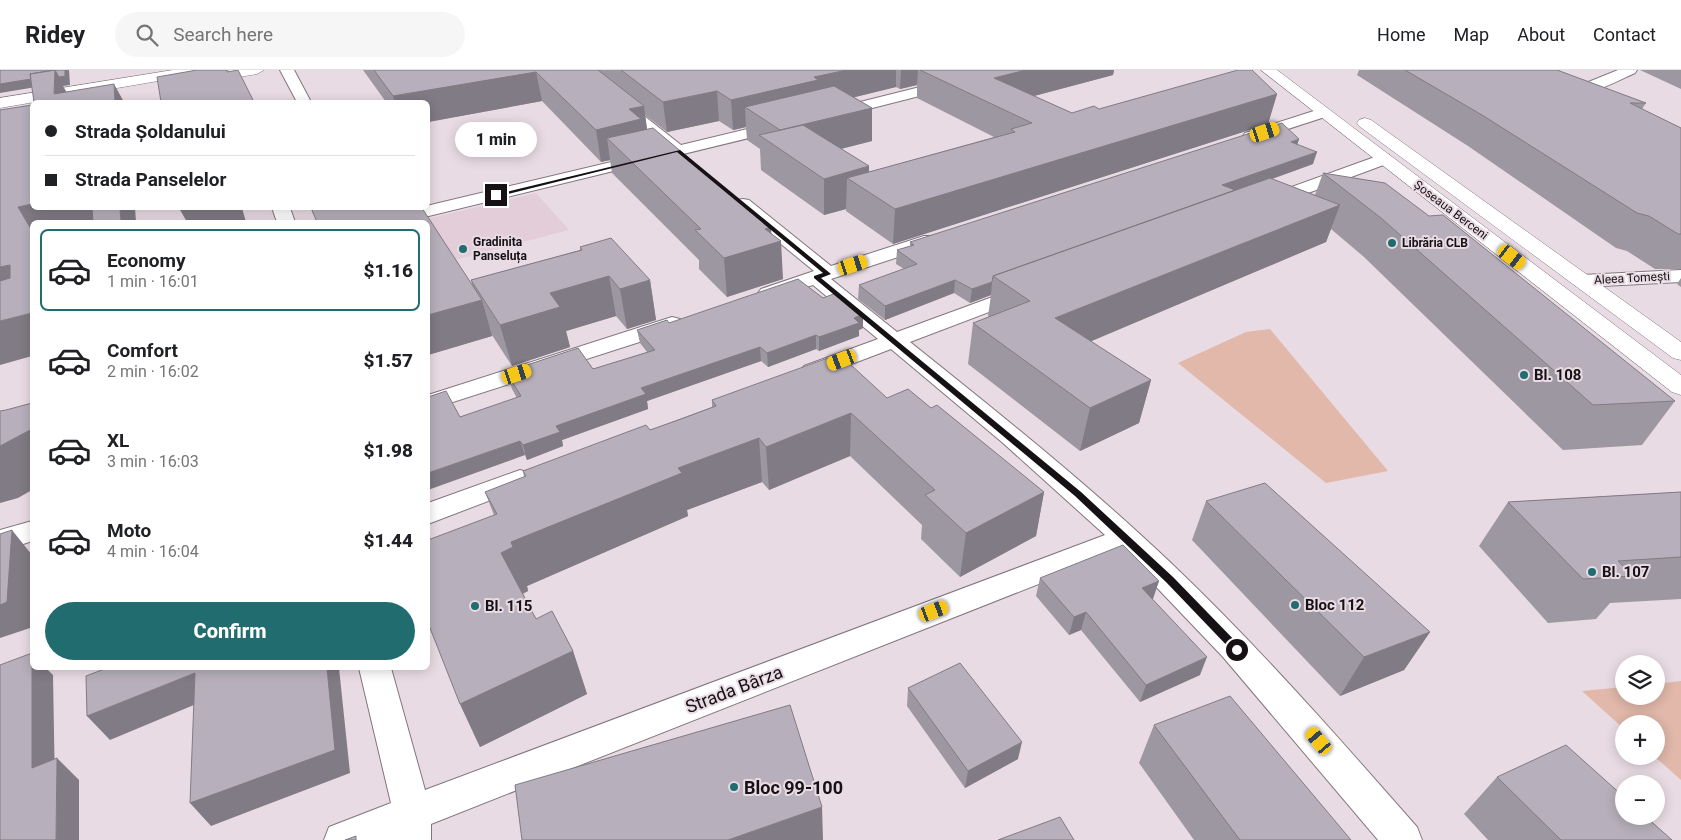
<!DOCTYPE html>
<meta charset="utf-8">
<style>
body{margin:0;font-family:Roboto,sans-serif;background:#f6f6f6;color:#202124;height:100vh;display:flex;flex-direction:column;font-size:19px;white-space:nowrap}
*{box-sizing:border-box;margin:0}
p{font-size:16px;color:#757577}
.icon{flex:none;width:28px;height:28px;fill:none;stroke:currentColor;stroke-width:2;stroke-linecap:round;stroke-linejoin:round}
.map{position:relative;flex:1;overflow:hidden}
.sheet{position:absolute;left:30px;top:150px;width:400px;height:450px;display:flex;flex-direction:column;background:#fff;border-radius:8px;box-shadow:0 2px 12px #0003}
.sheet>*{flex:none}
.hud{position:absolute;left:30px;top:30px;width:400px;height:110px;border-radius:8px;box-shadow:0 2px 12px #0003;display:grid;align-content:center;height:110px;padding:0 15px;background:#fff}
.buttons{position:absolute;left:1615px;top:585px;display:grid;gap:10px}
.buttons a{display:grid;place-items:center;width:50px;height:50px;border-radius:50%;background:#fff;box-shadow:0 2px 12px #0003;font-size:25px}
.end{position:absolute;width:22px;height:22px;margin:-11px;border:6px solid #161114;background:#fff;box-shadow:0 0 0 2px #fff}
.from{border-radius:50%}
.bubble{position:absolute;height:35px;border-radius:18px;background:#fff;box-shadow:0 2px 12px #0003;font-size:16px;font-weight:800;line-height:35px;text-align:center}
.car{position:absolute;width:15px;height:30px;margin:-15px -8px;border-radius:6px;box-shadow:0 0 4px 1px #0007;background:linear-gradient(#f5c518 24%,#345 0 40%,#f5c518 0 76%,#345 0 86%,#f5c518 0)}
.hud b{display:flex;align-items:center;gap:18px;height:48px;font-size:19px}
.hud b+b{border-top:1px solid #e0e0e0}
.hud i{width:12px;height:12px;background:#202124}
ul{padding:9px 0 0;list-style:none}
li{display:flex;align-items:center;gap:15px;height:82px;margin:0 10px 8px;padding:0 5px;border:2px solid transparent;border-radius:8px}
li div{flex:1}
li b{display:block;font-size:19px}
li em{font-style:normal;font-weight:800}
li.on{border-color:#206c6e}
li>.icon{width:45px;height:45px;stroke-width:1.5}
.cta{display:flex;gap:10px;margin-top:auto;padding:10px 15px}
.cta a{flex:1;height:58px;border-radius:30px;background:#206c6e;color:#fff;font-size:20px;font-weight:800;line-height:58px;text-align:center}
header{display:flex;align-items:center;gap:30px;box-sizing:border-box;height:70px;padding:0 25px;background:#fff;border-bottom:1px solid #e0e0e0}
header strong{font-size:24px}
nav{display:flex;gap:28px;margin-inline-start:auto;font-size:18px}
.search{width:350px;height:45px;background:#f6f6f6;display:flex;align-items:center;gap:12px;box-sizing:border-box;padding:0 18px;border-radius:28px;color:#757577;font-size:19px}
.map>svg:first-child{display:block}
</style>
<header>
<strong>Ridey</strong>
<div class="search"><svg class="icon" aria-label="search" viewBox="0 0 24 24"><circle cx="10" cy="10" r="6"/><path d="M15 15l6 6"/></svg>Search here</div>
<nav><a>Home</a><a>Map</a><a>About</a><a>Contact</a></nav>
</header>
<div class="map">
<svg width="1681" height="770" viewBox="0 0 1681 770">
<rect width="100%" height="100%" fill="#e9dbe3"/>
<path fill="#e2cdd9" d="M536,123L569,160L428,197V152H414Z"/>
<path fill="#e1b8aa" d="M1270,259L1388,401L1326,413L1178,293L1246,262Z
M1681,611V710L1654,686H1656V654H1624V659L1582,621L1624,617V626H1656V614Z"/>
<g fill="none" stroke-linecap="round" stroke-linejoin="round">
<g stroke="#82767d" stroke-width="2">
<path id="street" d="M280,0H294L311,32H297Z
M571,0H586L681,75L781,51L789,56L786,59L404,152H374L376,148L666,79Z
M988,0H1012L1010,3L833,48L825,43L828,40Z
M1618,0H1637L1635,3C1619,10 1568,38 1556,22L1563,18L1571,19Z
M1323,38L1328,40L1331,43L1328,46L1251,71L1243,66L1245,63Z
M1383,84L1389,85L1391,89L1389,93L1273,136H1261L1258,132L1261,128Z
M743,129L749,130L831,196L924,166H938L941,170L938,174L831,209L897,262L1017,218L1024,216L1031,218L1034,222L1031,226L910,272C1000,344 1089,415 1172,494C1259,577 1338,667 1417,757L1422,770H1378L1223,587L1122,481L431,754V770H324L329,757L391,733L359,598H391L425,720L1105,465L1003,373L891,279L820,306L812,308L804,306L800,301L804,296L878,269L813,215L768,229L761,227L758,223L761,219L814,201L737,138L734,134L737,130Z
M272,138H290L295,152H277Z
M1681,200V212L1582,217L1575,215L1572,211L1575,207L1582,205Z
M672,247L680,249L683,254L680,259L428,340V325Z
M520,400L530,403L534,409L530,415L428,454V433Z
M32,451V471L0,482V460Z"/>
</g>
<g stroke="#82767d" stroke-width="1">
<path id="secondary" d="M173,0H206L199,4L0,38V28Z
M231,0H264L257,4L202,13L195,9L197,6Z
M1261,0H1277L1681,305V325L1672,322Z
M1365,48L1371,50L1681,272V290L1673,288L1359,56L1357,53L1359,50Z"/>
</g>
<use href="#street" fill="#fff" fill-rule="evenodd"/>
<use href="#secondary" fill="#fff" fill-rule="evenodd"/>
</g>
<path fill="#9d97a2" fill-rule="evenodd" d="M363,0H1114L1113,5L1034,26L1072,43L1099,39L1277,24L1268,54L893,174L846,141V139L824,145L761,100L760,79L747,70L746,57L733,60L719,51L667,62L645,45L647,59L771,157V163L783,209L727,227L699,199V190L612,103L610,90L601,92L542,31L428,52V32H386ZM917,15V28L994,67L869,102L841,79L872,71V38L854,27L896,17L900,19Z
M1359,0H1557L1646,33L1642,39L1681,58V199H1655L1627,181L1616,178L1468,76L1357,5Z
M1640,0H1681V19Z
M1299,69L1297,75L1313,94L1272,109L1315,125L1323,103L1675,331L1642,375L1563,380L1364,187L1331,159L1326,172L1090,271L1151,310L1139,353L1080,381L968,294L973,253L989,247L988,246L991,225L970,233L954,223L885,250L858,229L859,215L904,199L896,194L897,180L910,176V172Z
M428,152L472,215L471,210L580,180V177L650,210L656,250L627,259L616,246L566,261L570,277L512,296L492,265V266L428,285Z
M1681,208V217L1677,214Z
M823,228L863,244V258L859,260V266L819,281L816,279L768,297L761,291L647,331L648,339L562,370L563,376L527,390L525,385L460,347L517,328L512,319L508,305L519,302L518,298L593,299L647,282L640,273L637,260L669,253Z
M887,328L931,338L1044,422L1036,466L960,507L921,469L922,455L850,386L769,420L762,412L687,440L688,446L527,516L528,521L523,524L536,549L573,581L587,624L480,677L460,634L494,445L485,422L524,407L523,401L650,360L712,337V330Z
M1681,422V529L1610,533L1596,549L1548,553L1479,476L1508,432Z
M1206,431L1430,562L1404,600L1340,626L1192,470Z
M1040,508L1159,511L1152,529L1200,605L1140,632L1081,560L1069,565L1036,526Z
M908,618L1018,689L965,718L907,636Z
M1154,655L1351,770H1194L1139,693Z
M1497,707L1672,770H1488L1464,744Z"/>
<path fill="#807b84" d="M55,0H69L70,15L63,16L70,28V32L42,16L0,23V14Z
M847,0H896V17L819,36L745,37L746,57L733,60L731,30L814,7Z
M901,0H918L917,15L900,19Z
M1026,0H1114L1113,5L996,36L994,8Z
M536,2L542,31L428,52V32H395L393,26Z
M114,14L124,32H115Z
M717,21L719,51L667,62L663,32Z
M1277,24L1268,54L893,174L895,139Z
M644,36L648,67L607,68L610,90L601,92L596,60L629,39Z
M872,38V71L796,90L780,60Z
M1299,69L1295,81L1291,72Z
M1317,82L1313,94L1218,128L1222,115Z
M869,96V122L847,108L846,139L824,145V109Z
M32,134V138H100L108,152H32V161L18,137Z
M1340,135L1326,172L1047,290L1055,248Z
M120,138H135L136,152H121Z
M179,138H242L246,152H187Z
M771,157L772,173L781,171L783,209L727,227L724,188L765,159Z
M10,195L32,230L0,231V197Z
M609,206L616,246L566,261L570,277L512,296L500,255L550,223Z
M650,210L656,250L627,259L620,219Z
M955,210L954,223L885,250V236Z
M992,212L991,225L970,233L972,219Z
M482,230L492,266L428,285V245Z
M32,243V286L0,295V251Z
M863,244V258L859,260V266L819,281V267L854,248Z
M816,265V279L768,297L767,283Z
M760,277L761,291L647,331L648,339L562,370L563,376L527,390L523,375L556,356L641,318Z
M1151,310L1139,353L1080,381L1090,338Z
M851,343L850,386L769,420L766,377Z
M32,359V420L18,428L0,433V376Z
M759,368L762,412L687,440L688,446L527,516L528,521L517,526L501,483L511,472L678,398Z
M520,371L525,385L428,420V403Z
M1044,422L1036,466L960,507L966,463Z
M12,460L32,485L30,558L0,568V535Z
M1159,511L1153,529L1136,536L1142,518Z
M1086,542L1081,560L1069,565L1074,547Z
M1430,562L1404,600L1340,626L1364,587Z
M573,581L587,624L480,677L460,634Z
M1207,587L1200,605L1140,632L1146,615Z
M32,598H46L53,605L55,720L32,698Z
M327,598H339L350,703L211,756L190,733Z
M195,603L213,627L110,670L87,646Z
M1022,672L1018,689L965,718L968,701Z
M57,688L79,710V770H56Z
M822,737L823,770H728Z"/>
<path fill="#b7b0bc" stroke="#807b84" d="M0,0H54L30,4L31,9L0,14Z
M55,0L54,24L114,14L115,32H34L30,4Z
M55,0H65V6L59,7Z
M197,0H227V2L238,0L254,32H161L157,7Z
M374,0H598L644,36L629,39L641,49L596,60L536,2L393,26Z
M621,0H847L814,7L818,10L731,30L717,21L663,32Z
M920,0H1026L994,8L1072,43L1094,36L1099,39L1238,0H1252L1277,24L895,139L847,108L1015,62L1011,59L1032,53Z
M1405,0H1557L1646,33H1630L1681,58V164H1678L1649,146L1637,143L1482,45Z
M834,16L872,38L780,60L745,37Z
M32,35V134L18,137L32,161V243L0,251V211L10,208V195L0,197V40Z
M1282,53L1299,69L1291,72L1317,82L1222,115L1235,120L993,206L992,212L972,219L955,210L885,236L859,215L917,194L897,180L914,175L910,172Z
M803,55L869,96L824,109L759,65Z
M653,58L771,157L765,159L781,171L724,188L695,160L701,159L607,68Z
M1323,103L1385,113L1429,146L1443,145L1675,331L1593,335L1381,148Z
M1270,108L1340,135L1055,248L1151,310L1090,338L973,253L1030,231L993,206Z
M92,138H120L121,152H93Z
M311,138H422L482,230L428,245V152H317Z
M611,168L650,210L620,219L609,206L550,223L560,237L500,255L471,210L582,180L580,177Z
M798,209L823,228L836,223L863,244L854,248L859,253L819,267L816,265L767,283L760,277L641,318L646,324L556,356L560,362L523,375L520,371L428,403V327L446,321L460,347L521,326L508,305L520,301L518,298L578,278L593,299L655,280L637,260L667,250L669,253Z
M839,284L887,328L908,319L931,338L937,335L1044,422L966,463L925,425L935,420L851,343L766,377L759,368L678,398L682,403L511,472L513,477L501,483L536,549L552,541L573,581L460,634L428,553V470L497,444L485,422L526,406L523,401L646,355L650,360L681,349L716,336L712,330Z
M32,333V359L0,376V341L6,340Z
M1265,413L1430,562L1364,587L1206,431Z
M1681,422V487L1618,491L1633,506L1583,509L1508,432Z
M12,460L7,532L0,535V464Z
M1123,475L1159,511L1142,518L1207,587L1146,615L1086,542L1074,547L1040,508Z
M32,583V698L57,688L56,770H0V595Z
M960,593L1022,672L968,701L908,618Z
M107,598H327L335,680L190,733L195,603L87,646L86,606Z
M1230,626L1351,770H1240L1154,655Z
M790,635L822,737L728,770H522L515,715Z
M1566,675L1624,727V746H1645L1672,770H1561L1497,707Z
M1060,747L1074,770H998Z
M356,766V770H345Z"/>
<path fill="#161114" d="M680,80L831,204L821,208L1081,422L1173,507L1241,577V583H1234L1166,512L1075,426L814,208V206L823,203L677,82L496,127L493,125Z"/>
<g fill="#206c6e" stroke="#e9dbe3" stroke-width="2">
<circle cx="1392" cy="173" r="5"/>
<circle cx="463" cy="179" r="5"/>
<circle cx="1524" cy="305" r="5"/>
<circle cx="1592" cy="502" r="5"/>
<circle cx="1295" cy="535" r="5"/>
<circle cx="475" cy="536" r="5"/>
<circle cx="734" cy="717" r="5"/>
</g>
<g text-anchor="middle" dominant-baseline="central" stroke-width="4" stroke-linejoin="round" paint-order="stroke">
<g font-size="12" fill="#161114" stroke="#e9dbe3">
<text transform="translate(1451 140) rotate(37)">Șoseaua Berceni</text>
<text transform="translate(1632 208) rotate(-3)">Aleea Tomești</text>
</g>
<g font-size="12" font-weight="bold" fill="#161114" stroke="#e9dbe3" text-anchor="start">
<text x="473" y="172">Gradinita<tspan x="473" dy="14">Panseluța</tspan></text>
<text x="1402" y="173">Librăria CLB</text>
</g>
<g font-size="15" font-weight="bold" fill="#161114" stroke="#e9dbe3" text-anchor="start">
<text x="1534" y="305">Bl. 108</text>
<text x="1602" y="502">Bl. 107</text>
<text x="1305" y="535">Bloc 112</text>
<text x="485" y="536">Bl. 115</text>
</g>
<g font-size="18" fill="#161114" stroke="#e9dbe3">
<text transform="translate(734 619) rotate(-21)">Strada Bârza</text>
</g>
<g font-size="18" font-weight="bold" fill="#161114" stroke="#e9dbe3" text-anchor="start">
<text x="744" y="717">Bloc 99-100</text>
</g>
</g>
</svg>
<div class="buttons">
<a><svg class="icon" aria-label="layers" viewBox="0 0 24 24"><path d="M12 4l9 5-9 5-9-5zM3 14l9 5 9-5"/></svg></a>
<a>+</a>
<a>−</a>
</div>
<i class="end from" style="left:1237px;top:580px"></i>
<i class="end" style="left:496px;top:125px"></i>
<div class="bubble" style="left:455px;top:52px;width:82px">1 min</div>
<i class="car" style="left:1265px;top:62px;rotate:72deg"></i>
<i class="car" style="left:1512px;top:187px;rotate:127deg"></i>
<i class="car" style="left:853px;top:195px;rotate:72deg"></i>
<i class="car" style="left:842px;top:290px;rotate:249deg"></i>
<i class="car" style="left:517px;top:304px;rotate:72deg"></i>
<i class="car" style="left:934px;top:541px;rotate:69deg"></i>
<i class="car" style="left:1319px;top:671px;rotate:320deg"></i>
<div class="hud">
<b><i class="from"></i>Strada Șoldanului</b>
<b><i></i>Strada Panselelor</b>
</div>
<section class="sheet">
<ul>
<li class="on"><svg class="icon" aria-label="car" viewBox="0 0 24 24"><path d="M5 17H2v-5l4-1 3-4h7l3 4 3 1v5h-3M9 17h6M6 11h13"/><circle cx="7" cy="17" r="2"/><circle cx="17" cy="17" r="2"/></svg><div><b>Economy</b><p>1 min · 16:01</p></div><em>$1.16</em></li>
<li><svg class="icon" aria-label="car" viewBox="0 0 24 24"><path d="M5 17H2v-5l4-1 3-4h7l3 4 3 1v5h-3M9 17h6M6 11h13"/><circle cx="7" cy="17" r="2"/><circle cx="17" cy="17" r="2"/></svg><div><b>Comfort</b><p>2 min · 16:02</p></div><em>$1.57</em></li>
<li><svg class="icon" aria-label="car" viewBox="0 0 24 24"><path d="M5 17H2v-5l4-1 3-4h7l3 4 3 1v5h-3M9 17h6M6 11h13"/><circle cx="7" cy="17" r="2"/><circle cx="17" cy="17" r="2"/></svg><div><b>XL</b><p>3 min · 16:03</p></div><em>$1.98</em></li>
<li><svg class="icon" aria-label="car" viewBox="0 0 24 24"><path d="M5 17H2v-5l4-1 3-4h7l3 4 3 1v5h-3M9 17h6M6 11h13"/><circle cx="7" cy="17" r="2"/><circle cx="17" cy="17" r="2"/></svg><div><b>Moto</b><p>4 min · 16:04</p></div><em>$1.44</em></li>
</ul>
<div class="cta"><a>Confirm</a></div>
</section>
</div>
